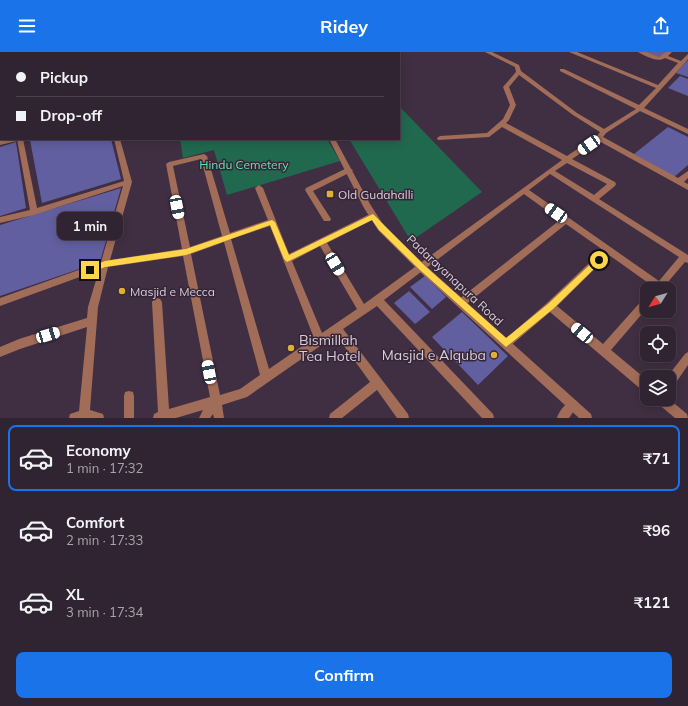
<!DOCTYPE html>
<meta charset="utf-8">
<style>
body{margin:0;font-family:Mulish,sans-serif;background:#3c2f3e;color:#f1f3f6;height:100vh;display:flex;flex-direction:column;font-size:15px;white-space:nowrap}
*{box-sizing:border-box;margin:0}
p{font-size:13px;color:#a8a4ac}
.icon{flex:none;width:22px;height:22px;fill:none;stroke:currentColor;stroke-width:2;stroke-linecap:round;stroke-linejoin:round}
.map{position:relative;height:366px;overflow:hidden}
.panel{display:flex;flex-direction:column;background:#302332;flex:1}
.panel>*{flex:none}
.guide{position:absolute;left:0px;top:0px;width:400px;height:88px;box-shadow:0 2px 10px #0003,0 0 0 1px #4b404d;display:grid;align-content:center;height:88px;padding:0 16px;background:#302332}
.needle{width:26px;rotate:233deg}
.fabs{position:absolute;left:640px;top:230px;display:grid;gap:8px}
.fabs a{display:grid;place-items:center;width:36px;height:36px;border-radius:8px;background:#302332;box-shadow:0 2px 10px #0003,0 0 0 1px #4b404d;font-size:20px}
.end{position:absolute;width:18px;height:18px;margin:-9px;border:5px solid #ffd54a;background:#111;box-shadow:0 0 0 2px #111}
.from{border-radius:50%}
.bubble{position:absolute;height:28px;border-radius:8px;background:#302332;box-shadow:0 2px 10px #0003,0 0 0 1px #4b404d;font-size:13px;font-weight:700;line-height:28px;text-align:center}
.car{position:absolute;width:12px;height:24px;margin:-12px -6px;border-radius:5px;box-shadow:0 0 3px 1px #0007;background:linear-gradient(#fff 24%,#345 0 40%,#fff 0 76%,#345 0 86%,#fff 0)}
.guide b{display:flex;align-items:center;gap:14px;height:38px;font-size:15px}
.guide b+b{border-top:1px solid #4b404d}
.guide i{width:10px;height:10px;background:#f1f3f6}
ul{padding:7px 0 0;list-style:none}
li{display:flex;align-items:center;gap:12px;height:66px;margin:0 8px 6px;padding:0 8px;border:2px solid transparent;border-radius:8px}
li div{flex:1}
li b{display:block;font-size:15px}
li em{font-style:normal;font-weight:700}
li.current{border-color:#1a73e8}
li>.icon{width:36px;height:36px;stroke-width:1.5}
.primary-button{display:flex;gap:8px;margin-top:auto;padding:8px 16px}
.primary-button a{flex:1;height:46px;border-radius:8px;background:#1a73e8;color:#fff;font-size:16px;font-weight:700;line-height:46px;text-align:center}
header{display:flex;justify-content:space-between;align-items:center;height:52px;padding:0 16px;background:#1a73e8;color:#fff;font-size:18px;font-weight:700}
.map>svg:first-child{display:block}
</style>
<header><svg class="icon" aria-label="menu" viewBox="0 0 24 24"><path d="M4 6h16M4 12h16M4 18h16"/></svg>Ridey<svg class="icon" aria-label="share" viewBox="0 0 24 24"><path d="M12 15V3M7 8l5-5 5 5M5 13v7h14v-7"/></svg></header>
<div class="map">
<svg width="688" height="366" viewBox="0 0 688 366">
<rect width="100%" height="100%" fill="#402f42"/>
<path fill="#20694e" d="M399,54L482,140L411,189L349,87H399Z
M180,87H327L340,109L227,143L214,98L183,106Z"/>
<path fill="#625fa1" d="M644,0H666L661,6Z
M688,8V25L676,21Z
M680,24L688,27V44L668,36Z
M668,75L688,85V113L674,125L634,102Z
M33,87H111L121,127L42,151L30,88Z
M16,90L26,156L0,164V95Z
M121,136L100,210L0,244V173Z
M425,224L446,245L432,257L410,235Z
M409,239L430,260L415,272L394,251Z
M462,260L508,304L478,333L432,285Z"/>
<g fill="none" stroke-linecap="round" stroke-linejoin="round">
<path fill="#a16d58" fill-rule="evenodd" d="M140,0H146L147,1H141Z
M170,0H176V1H170Z
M347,116H349L353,118L351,120L313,139L331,167L330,169H324L305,138L306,136Z"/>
<path fill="#a16d58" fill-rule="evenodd" d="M2,0H8L1,1Z
M67,0H77L66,1Z
M87,0H93V1H87Z
M485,0H492L519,13L521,19L577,61L604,77L636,57L560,19V17H564L639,53L656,36L569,0H577L658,33L678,11L665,6C658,11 645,4 638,0H646L659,5L666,0H672L668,4L681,9L688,2V7L684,12L644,56L688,77V82L640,59L606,81L603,85L678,126L688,119V126L684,130L688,132V138L599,89L572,107L615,130L616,132L615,134L599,147L688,203V211L685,210L662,237H653L654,235L609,203L557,254L603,292L644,246L647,245V256L611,298L647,328V340L643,339L550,260L509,295L506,297L503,295L501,292L503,289L547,251L603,198L566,172L464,254L461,255L458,254L456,251L458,248L560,168L524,142L384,248L493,362L494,366H482L377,254L343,277L408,362L409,366H397L377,338L342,366H329L330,362L370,330L336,283L247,345L222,353L224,366H214L213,362L210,366H199L203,358L176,366H153L154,362L158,360L152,250L154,247L157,246L160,247L162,250L169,357L210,345L183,204L108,215L98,255L90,358L103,362L104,366H69L70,362L79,359L87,275L20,297L0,305V295L19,287L87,266L88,255L99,218L0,254V246L101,210L123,134L34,163L0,171V165L30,158L17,87H23L37,156L124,129L114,87H120L132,130L110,208L182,197L166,112L169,110L204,102L207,104L230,181L268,168L255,136L259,133L263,136L289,202L370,162H376L377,164L376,166L327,191L364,252L562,108L502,75L489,85L438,88L437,86L440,84L487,81L503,67L510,53L503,35L516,20L515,15ZM519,23L573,63L600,80L597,84L567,104L506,71L509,68L516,53L509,35ZM201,107L222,184L190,195L173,114ZM567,111L607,132L594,143L555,119ZM550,122L679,205L659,229L529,138ZM270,174L314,286L269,317L231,187ZM224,190L260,323L240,337L220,343L191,202ZM320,194L357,257L322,281L292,209Z
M0,13H1V17H0Z
M688,300V313L673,335L669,336V325H667L685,302Z
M129,339L133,340L134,344V366H124V344L125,340Z
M656,347H669L687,362L688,366H675L657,351Z
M573,348L577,349L578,353L569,366H557C559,359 566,350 573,348Z"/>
<path fill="#a16d58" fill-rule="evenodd" d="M283,0H290L282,1Z
M7,87H18L17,89L0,93V89Z
M329,87H335L370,152L384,174L425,213L591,362L592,366H579L419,219L378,178L364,156Z"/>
</g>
<path fill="#ffd54a" d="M373,162L425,214L506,286L548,252L597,206H602L603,208L553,257L506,295L420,218L379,178L372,168L287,210L284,207L270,173L186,203L105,215L90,221L87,218L88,216L105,209L186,197L272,168L275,170L289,203Z"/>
<g fill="#dfb034" stroke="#352537" stroke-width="1.5">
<rect x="326" y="138" width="8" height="8" rx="2"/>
<circle cx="122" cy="239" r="4"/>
<circle cx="291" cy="296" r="4"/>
<circle cx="494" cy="303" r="4"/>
</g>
<g text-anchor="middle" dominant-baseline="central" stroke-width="3" stroke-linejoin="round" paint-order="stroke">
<g font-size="12" fill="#64e1b0" stroke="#352537">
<text x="244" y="112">Hindu Cemetery</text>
</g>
<g font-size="12" fill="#d9ceda" stroke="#352537" text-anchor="start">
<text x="338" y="142">Old Gudahalli</text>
<text x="130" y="239">Masjid e Mecca</text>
</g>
<g font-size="12" fill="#d9ceda" stroke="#352537">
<text transform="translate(455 228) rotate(43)">Padarayanapura Road</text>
</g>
<g font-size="14" fill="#d9ceda" stroke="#352537" text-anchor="start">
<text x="299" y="288">Bismillah<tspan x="299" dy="16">Tea Hotel</tspan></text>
<text x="486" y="303" text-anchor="end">Masjid e Alquba</text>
</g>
</g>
</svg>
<div class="fabs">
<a><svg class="needle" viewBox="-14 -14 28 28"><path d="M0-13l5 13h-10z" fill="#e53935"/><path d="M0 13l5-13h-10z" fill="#a8a4ac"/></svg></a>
<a><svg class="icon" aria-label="locate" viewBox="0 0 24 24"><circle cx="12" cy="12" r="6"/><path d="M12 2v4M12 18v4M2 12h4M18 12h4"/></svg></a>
<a><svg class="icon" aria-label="layers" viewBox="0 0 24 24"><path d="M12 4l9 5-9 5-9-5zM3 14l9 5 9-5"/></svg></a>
</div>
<i class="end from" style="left:599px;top:208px"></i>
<i class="end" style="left:90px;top:218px"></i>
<div class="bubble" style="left:57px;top:160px;width:66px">1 min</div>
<i class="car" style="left:589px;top:93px;rotate:236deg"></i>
<i class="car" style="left:177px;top:155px;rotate:169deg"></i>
<i class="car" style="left:556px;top:161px;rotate:305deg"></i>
<i class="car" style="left:335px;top:212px;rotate:149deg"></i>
<i class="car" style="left:582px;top:281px;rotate:310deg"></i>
<i class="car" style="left:48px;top:283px;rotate:73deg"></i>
<i class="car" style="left:209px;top:320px;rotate:349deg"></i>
<div class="guide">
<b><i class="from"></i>Pickup</b>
<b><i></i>Drop-off</b>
</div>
</div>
<section class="panel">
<ul>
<li class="current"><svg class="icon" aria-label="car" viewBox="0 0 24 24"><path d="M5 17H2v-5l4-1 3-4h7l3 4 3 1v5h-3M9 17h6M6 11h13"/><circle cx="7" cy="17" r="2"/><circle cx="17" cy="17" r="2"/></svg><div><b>Economy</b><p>1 min · 17:32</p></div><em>₹71</em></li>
<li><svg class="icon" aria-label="car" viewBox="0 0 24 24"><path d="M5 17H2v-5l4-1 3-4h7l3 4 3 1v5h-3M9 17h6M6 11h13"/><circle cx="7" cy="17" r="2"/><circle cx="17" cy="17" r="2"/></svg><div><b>Comfort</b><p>2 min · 17:33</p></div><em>₹96</em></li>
<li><svg class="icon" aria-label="car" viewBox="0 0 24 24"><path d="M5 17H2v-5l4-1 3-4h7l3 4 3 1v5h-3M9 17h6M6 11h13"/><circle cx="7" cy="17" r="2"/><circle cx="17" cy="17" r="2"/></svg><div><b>XL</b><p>3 min · 17:34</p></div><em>₹121</em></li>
</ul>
<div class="primary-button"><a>Confirm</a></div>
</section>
